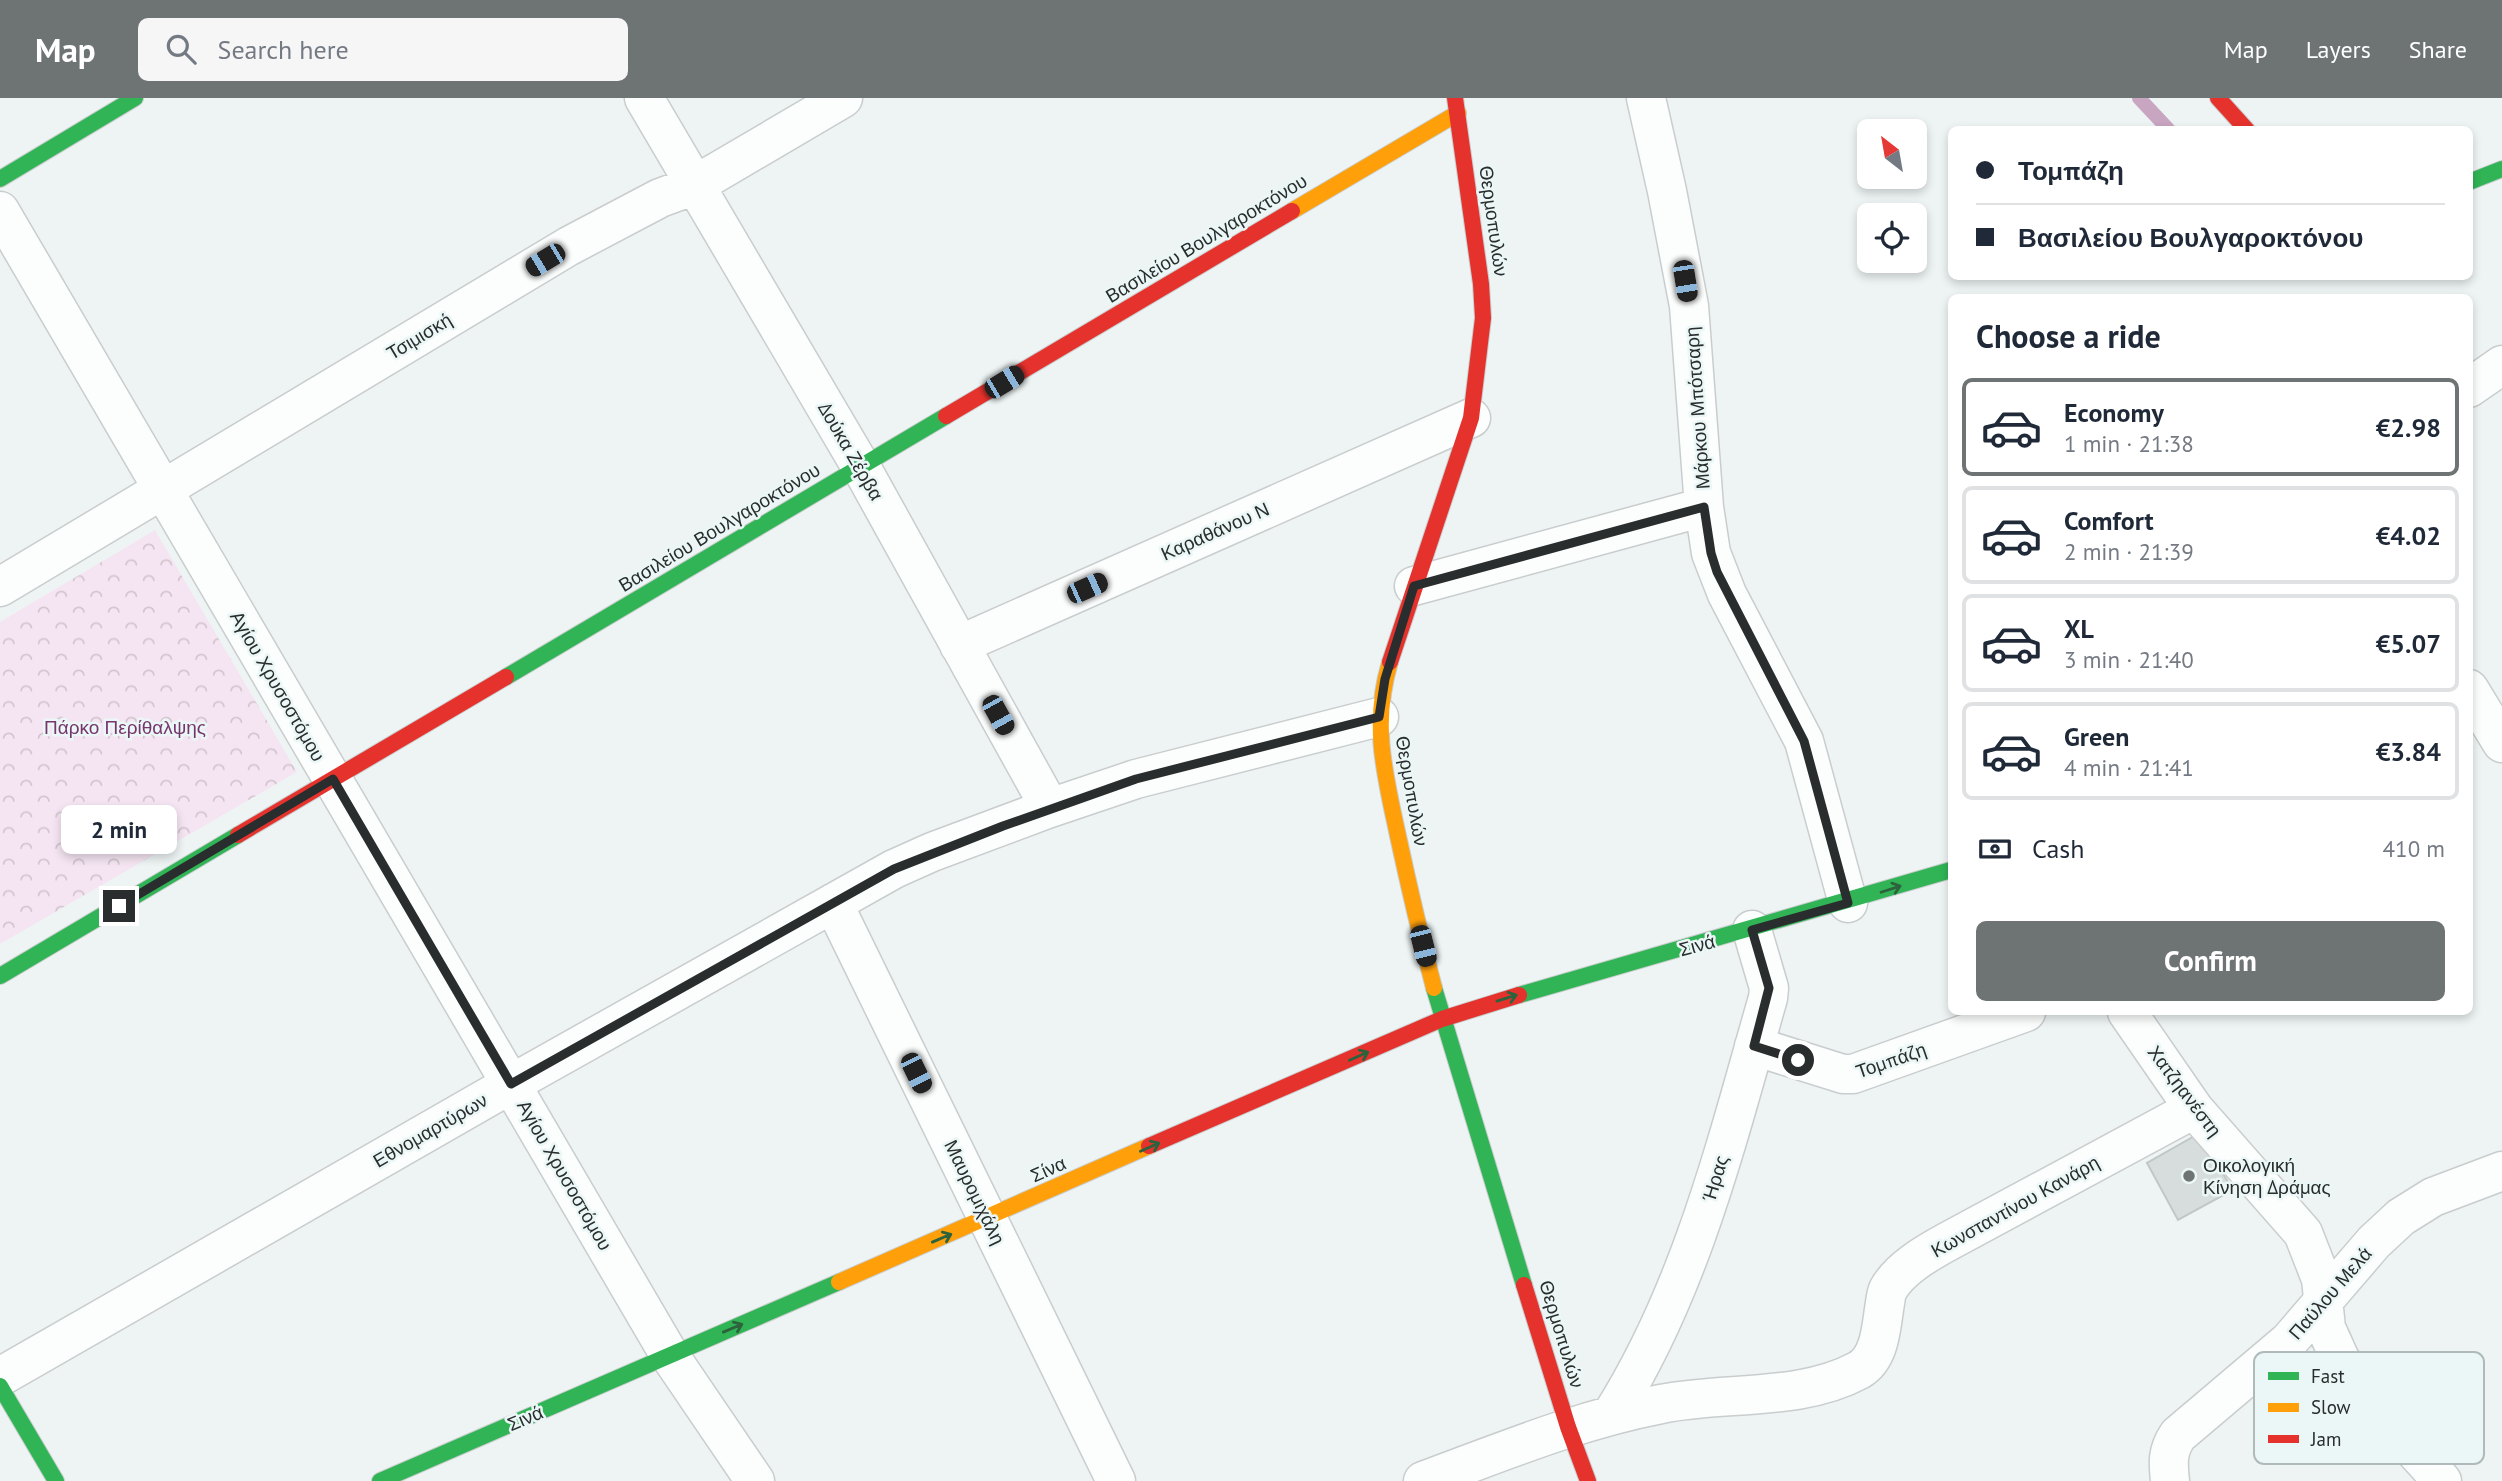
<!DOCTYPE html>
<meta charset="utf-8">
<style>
body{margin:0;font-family:"PT Sans",sans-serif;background:#f6f6f7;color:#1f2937;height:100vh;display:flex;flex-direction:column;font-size:26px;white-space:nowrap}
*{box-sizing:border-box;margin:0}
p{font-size:23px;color:#747a83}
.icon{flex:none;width:38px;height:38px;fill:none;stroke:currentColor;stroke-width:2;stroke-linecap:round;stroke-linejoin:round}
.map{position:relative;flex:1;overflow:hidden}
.side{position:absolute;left:1948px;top:196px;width:525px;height:721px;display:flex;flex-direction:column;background:#fff;border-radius:10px;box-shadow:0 4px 10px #0003}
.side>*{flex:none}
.guide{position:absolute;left:1948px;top:28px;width:525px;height:154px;border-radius:10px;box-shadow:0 4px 10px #0003;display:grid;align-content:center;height:154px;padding:0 28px;background:#fff}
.needle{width:46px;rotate:329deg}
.buttons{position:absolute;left:1857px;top:21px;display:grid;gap:14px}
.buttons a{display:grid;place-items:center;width:70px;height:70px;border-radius:10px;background:#fff;box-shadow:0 4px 10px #0003;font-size:35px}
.end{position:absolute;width:32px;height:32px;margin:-16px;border:9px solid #292d2d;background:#fff;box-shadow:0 0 0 4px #fff}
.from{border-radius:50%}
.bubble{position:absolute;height:49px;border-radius:10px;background:#fff;box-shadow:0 4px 10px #0003;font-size:23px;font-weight:700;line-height:49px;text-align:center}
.car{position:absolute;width:21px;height:42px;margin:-21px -10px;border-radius:9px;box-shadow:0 0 5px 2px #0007;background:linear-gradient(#222 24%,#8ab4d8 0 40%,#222 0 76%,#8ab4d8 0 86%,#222 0)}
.guide b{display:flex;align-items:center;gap:24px;height:66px;font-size:26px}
.guide b+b{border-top:2px solid #e0e1e3}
.guide i{width:18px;height:18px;background:#1f2937}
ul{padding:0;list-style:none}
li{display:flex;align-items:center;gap:21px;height:98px;margin:0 14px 10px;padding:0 14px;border:4px solid #e0e1e3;border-radius:10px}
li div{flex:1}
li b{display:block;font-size:26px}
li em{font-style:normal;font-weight:700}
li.selected{border-color:#6e7373}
li>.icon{width:63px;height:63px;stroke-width:1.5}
h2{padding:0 28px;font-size:32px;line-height:84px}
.pay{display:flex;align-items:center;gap:18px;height:77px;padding:0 28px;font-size:26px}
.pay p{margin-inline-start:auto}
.cta{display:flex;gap:14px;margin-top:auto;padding:14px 28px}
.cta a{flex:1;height:80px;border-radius:10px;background:#6e7373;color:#fff;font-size:28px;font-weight:700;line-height:80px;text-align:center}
header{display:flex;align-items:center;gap:42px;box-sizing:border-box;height:98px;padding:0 35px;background:#6e7373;color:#fff}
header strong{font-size:33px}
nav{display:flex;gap:38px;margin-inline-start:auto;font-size:24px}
.search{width:490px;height:63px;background:#f6f6f7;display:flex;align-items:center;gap:18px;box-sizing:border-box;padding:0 24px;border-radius:10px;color:#747a83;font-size:26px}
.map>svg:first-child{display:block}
</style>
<header>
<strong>Map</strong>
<div class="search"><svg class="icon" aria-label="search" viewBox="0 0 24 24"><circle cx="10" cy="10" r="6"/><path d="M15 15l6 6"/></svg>Search here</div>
<nav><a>Map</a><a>Layers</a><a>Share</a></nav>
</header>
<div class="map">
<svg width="2502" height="1383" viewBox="0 0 2502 1383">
<defs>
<pattern id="forest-crowns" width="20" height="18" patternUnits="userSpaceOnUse" patternTransform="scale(1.75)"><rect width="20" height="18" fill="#f5e5f2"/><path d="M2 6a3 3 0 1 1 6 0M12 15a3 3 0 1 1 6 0" fill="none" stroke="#d2c5d0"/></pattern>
</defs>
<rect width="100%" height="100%" fill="#eef4f4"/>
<path fill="url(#forest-crowns)" d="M155,432L297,674L0,846V524Z"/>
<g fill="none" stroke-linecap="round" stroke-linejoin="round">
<path stroke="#c8a5c1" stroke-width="14" d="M2139,0L2169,32"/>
</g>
<path fill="#d7dcdc" stroke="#c1c6c6" stroke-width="2" d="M2198,1036L2233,1092L2178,1122L2147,1065Z"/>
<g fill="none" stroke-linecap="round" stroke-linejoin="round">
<g stroke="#c9cdcd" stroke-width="41">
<path id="street" d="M644,0L861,369L1050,710
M1646,0L1667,93L1689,208L1704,409L1711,455L1727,496L1804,643L1848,805
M0,113L670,1258L755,1383
M2469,290L2502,267
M1414,488L1704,409
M0,489L569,148L660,100L695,87L843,0
M959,547L1471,320
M2469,591L2502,645
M833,805L1116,1383
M2127,914L2194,1011L2303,1135L2321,1181L2326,1230L2340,1261L2367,1300L2442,1383
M1754,948L1843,976H1853L2026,914
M0,1279L511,986L894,771L932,754L1050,710L1136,681L1379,619
M1612,1316C1692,1189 1727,1042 1768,900L1769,890L1752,832
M1423,1383C1502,1354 1578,1322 1661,1306C1724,1293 1800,1304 1859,1272C1881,1259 1881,1228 1885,1205C1886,1200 1886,1194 1889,1190C1901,1170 1927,1155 1947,1144L2194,1011
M2170,1383C2168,1365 2167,1353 2178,1337L2289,1243L2374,1144L2401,1119L2433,1099L2502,1073"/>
</g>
<g stroke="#c9cdcd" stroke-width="18">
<path id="fast" d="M0,81L135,0
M2469,84L2502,71
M506,579L946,318
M0,878L238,737
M1434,890L1524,1187
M1519,897L1951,772
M0,1288L56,1383
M380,1383L839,1184"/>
</g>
<g stroke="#c9cdcd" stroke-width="18">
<path id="slow" d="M1292,113L1458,15
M1390,564C1371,627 1385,677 1398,738C1409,789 1421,840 1434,890
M839,1184L1149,1048"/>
</g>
<g stroke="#c9cdcd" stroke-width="18">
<path id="jam" d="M2218,0L2247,32
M946,318L1292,113
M1390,564L1471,320L1483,220L1481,186L1455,0
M238,737L506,579
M1149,1048L1442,921L1519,897
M1524,1187L1568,1329L1588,1383"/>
</g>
<use href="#street" stroke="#fcfdfd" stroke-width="38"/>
<use href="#fast" stroke="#30b455" stroke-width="16"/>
<use href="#slow" stroke="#ff9f0a" stroke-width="16"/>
<use href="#jam" stroke="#e5322d" stroke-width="16"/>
</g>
<defs><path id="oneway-shaft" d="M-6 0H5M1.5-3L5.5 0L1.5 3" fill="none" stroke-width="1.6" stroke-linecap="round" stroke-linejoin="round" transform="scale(1.75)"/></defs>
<g stroke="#2c633d">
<use href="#oneway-shaft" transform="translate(1891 791) rotate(-18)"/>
<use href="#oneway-shaft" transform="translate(1507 900) rotate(-17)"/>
<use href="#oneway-shaft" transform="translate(1359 958) rotate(-24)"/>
<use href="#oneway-shaft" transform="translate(1150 1049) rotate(-24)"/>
<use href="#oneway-shaft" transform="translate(942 1140) rotate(-23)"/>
<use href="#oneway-shaft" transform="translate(733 1230) rotate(-23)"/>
</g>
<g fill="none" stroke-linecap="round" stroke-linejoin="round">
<path stroke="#292d2d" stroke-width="9" d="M119,808L333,681L511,986L894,771L1003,728L1136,681L1379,619L1385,581L1414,488L1704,409L1711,455L1717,474L1804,643L1848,805L1752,832L1769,890L1754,948L1798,962"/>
</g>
<circle fill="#6e7373" stroke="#ebf7f6" stroke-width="2.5" cx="2189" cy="1078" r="7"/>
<g text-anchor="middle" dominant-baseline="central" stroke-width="5" stroke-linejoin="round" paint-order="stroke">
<g font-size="19" fill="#292d2d" stroke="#ebf7f6">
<text transform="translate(1494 123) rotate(82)">Θερμοπυλών</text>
<text transform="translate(1206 140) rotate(-31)">Βασιλείου Βουλγαροκτόνου</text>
<text transform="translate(419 238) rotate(-31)">Τσιμισκή</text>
<text transform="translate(1697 310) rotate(-94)">Μάρκου Μπότσαρη</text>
<text transform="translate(851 353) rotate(60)">Δούκα Ζέρβα</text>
<text transform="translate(719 429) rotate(-31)">Βασιλείου Βουλγαροκτόνου</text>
<text transform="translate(1215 433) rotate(-24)">Καραθάνου Ν</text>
<text transform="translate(278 588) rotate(60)">Αγίου Χρυσοστόμου</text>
<text transform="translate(1412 693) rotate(80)">Θερμοπυλών</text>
<text transform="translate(1697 847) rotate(-15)">Σινά</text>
<text transform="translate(1891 962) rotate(-19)">Τομπάζη</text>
<text transform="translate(2185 993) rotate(53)">Χατζηανέστη</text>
<text transform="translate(430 1032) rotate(-30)">Εθνομαρτύρων</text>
<text transform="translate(1048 1071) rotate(-24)">Σίνα</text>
<text transform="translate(565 1077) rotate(60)">Αγίου Χρυσοστόμου</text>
<text transform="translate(1715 1080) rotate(-73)">Ήρας</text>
<text transform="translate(975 1094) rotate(64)">Μαυρομιχάλη</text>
<text transform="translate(2015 1108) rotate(-29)">Κωνσταντίνου Κανάρη</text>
<text transform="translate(2330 1195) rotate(-49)">Παύλου Μελά</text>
<text transform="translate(1562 1236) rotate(73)">Θερμοπυλών</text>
<text transform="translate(525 1320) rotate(-23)">Σινά</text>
</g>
<g font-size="19" fill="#77366b" stroke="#ebf7f6">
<text x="125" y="629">Πάρκο Περίθαλψης</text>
</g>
<g font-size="19" fill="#292d2d" stroke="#ebf7f6" text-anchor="start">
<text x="2203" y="1067">Οικολογική<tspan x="2203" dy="22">Κίνηση Δράμας</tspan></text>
</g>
</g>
<rect x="2254" y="1254" width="230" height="112" rx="10" fill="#ebf7f6" stroke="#b1baba" stroke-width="2"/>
<rect x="2268" y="1274" width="31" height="8" fill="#30b455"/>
<rect x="2268" y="1305" width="31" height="9" fill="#ff9f0a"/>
<rect x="2268" y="1337" width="31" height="8" fill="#e5322d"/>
<g font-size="19" fill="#292d2d">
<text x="2311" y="1285">Fast</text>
<text x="2311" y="1316">Slow</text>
<text x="2311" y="1348">Jam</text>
</g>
</svg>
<div class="buttons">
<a><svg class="needle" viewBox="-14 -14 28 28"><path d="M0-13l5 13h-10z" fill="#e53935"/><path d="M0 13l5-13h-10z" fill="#747a83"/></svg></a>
<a><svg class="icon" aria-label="locate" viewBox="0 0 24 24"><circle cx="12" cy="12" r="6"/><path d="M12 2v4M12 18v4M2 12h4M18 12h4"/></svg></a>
</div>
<i class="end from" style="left:1798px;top:962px"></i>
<i class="end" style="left:119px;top:808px"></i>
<div class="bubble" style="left:61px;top:707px;width:116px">2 min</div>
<i class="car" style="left:545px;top:162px;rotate:239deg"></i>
<i class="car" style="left:1685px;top:183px;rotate:171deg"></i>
<i class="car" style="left:1004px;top:284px;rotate:59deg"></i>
<i class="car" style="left:1087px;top:490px;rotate:66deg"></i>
<i class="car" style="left:998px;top:617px;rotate:151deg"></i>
<i class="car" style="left:1423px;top:848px;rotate:166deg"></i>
<i class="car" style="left:916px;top:975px;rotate:154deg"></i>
<div class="guide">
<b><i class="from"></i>Τομπάζη</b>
<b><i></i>Βασιλείου Βουλγαροκτόνου</b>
</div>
<section class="side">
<h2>Choose a ride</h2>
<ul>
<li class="selected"><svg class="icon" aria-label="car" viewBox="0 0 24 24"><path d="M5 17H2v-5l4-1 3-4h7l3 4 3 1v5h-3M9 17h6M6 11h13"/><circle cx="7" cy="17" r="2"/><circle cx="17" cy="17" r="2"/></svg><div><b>Economy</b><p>1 min · 21:38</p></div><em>€2.98</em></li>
<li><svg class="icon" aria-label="car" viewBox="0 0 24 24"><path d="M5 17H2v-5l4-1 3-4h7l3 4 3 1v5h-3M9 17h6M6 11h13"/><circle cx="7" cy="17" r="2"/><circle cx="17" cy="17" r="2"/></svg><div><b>Comfort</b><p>2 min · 21:39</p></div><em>€4.02</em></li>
<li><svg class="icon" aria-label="car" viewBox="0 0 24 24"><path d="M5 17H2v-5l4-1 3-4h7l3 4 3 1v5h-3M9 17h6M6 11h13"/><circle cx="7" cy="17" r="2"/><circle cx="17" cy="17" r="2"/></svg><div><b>XL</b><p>3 min · 21:40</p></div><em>€5.07</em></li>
<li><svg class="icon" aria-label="car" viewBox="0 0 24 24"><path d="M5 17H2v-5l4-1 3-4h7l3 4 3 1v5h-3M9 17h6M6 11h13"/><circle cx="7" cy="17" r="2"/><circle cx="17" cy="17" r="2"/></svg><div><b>Green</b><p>4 min · 21:41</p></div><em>€3.84</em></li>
</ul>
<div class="pay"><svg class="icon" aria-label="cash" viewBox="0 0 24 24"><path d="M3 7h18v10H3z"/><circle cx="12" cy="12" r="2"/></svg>Cash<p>410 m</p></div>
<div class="cta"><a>Confirm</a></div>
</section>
</div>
